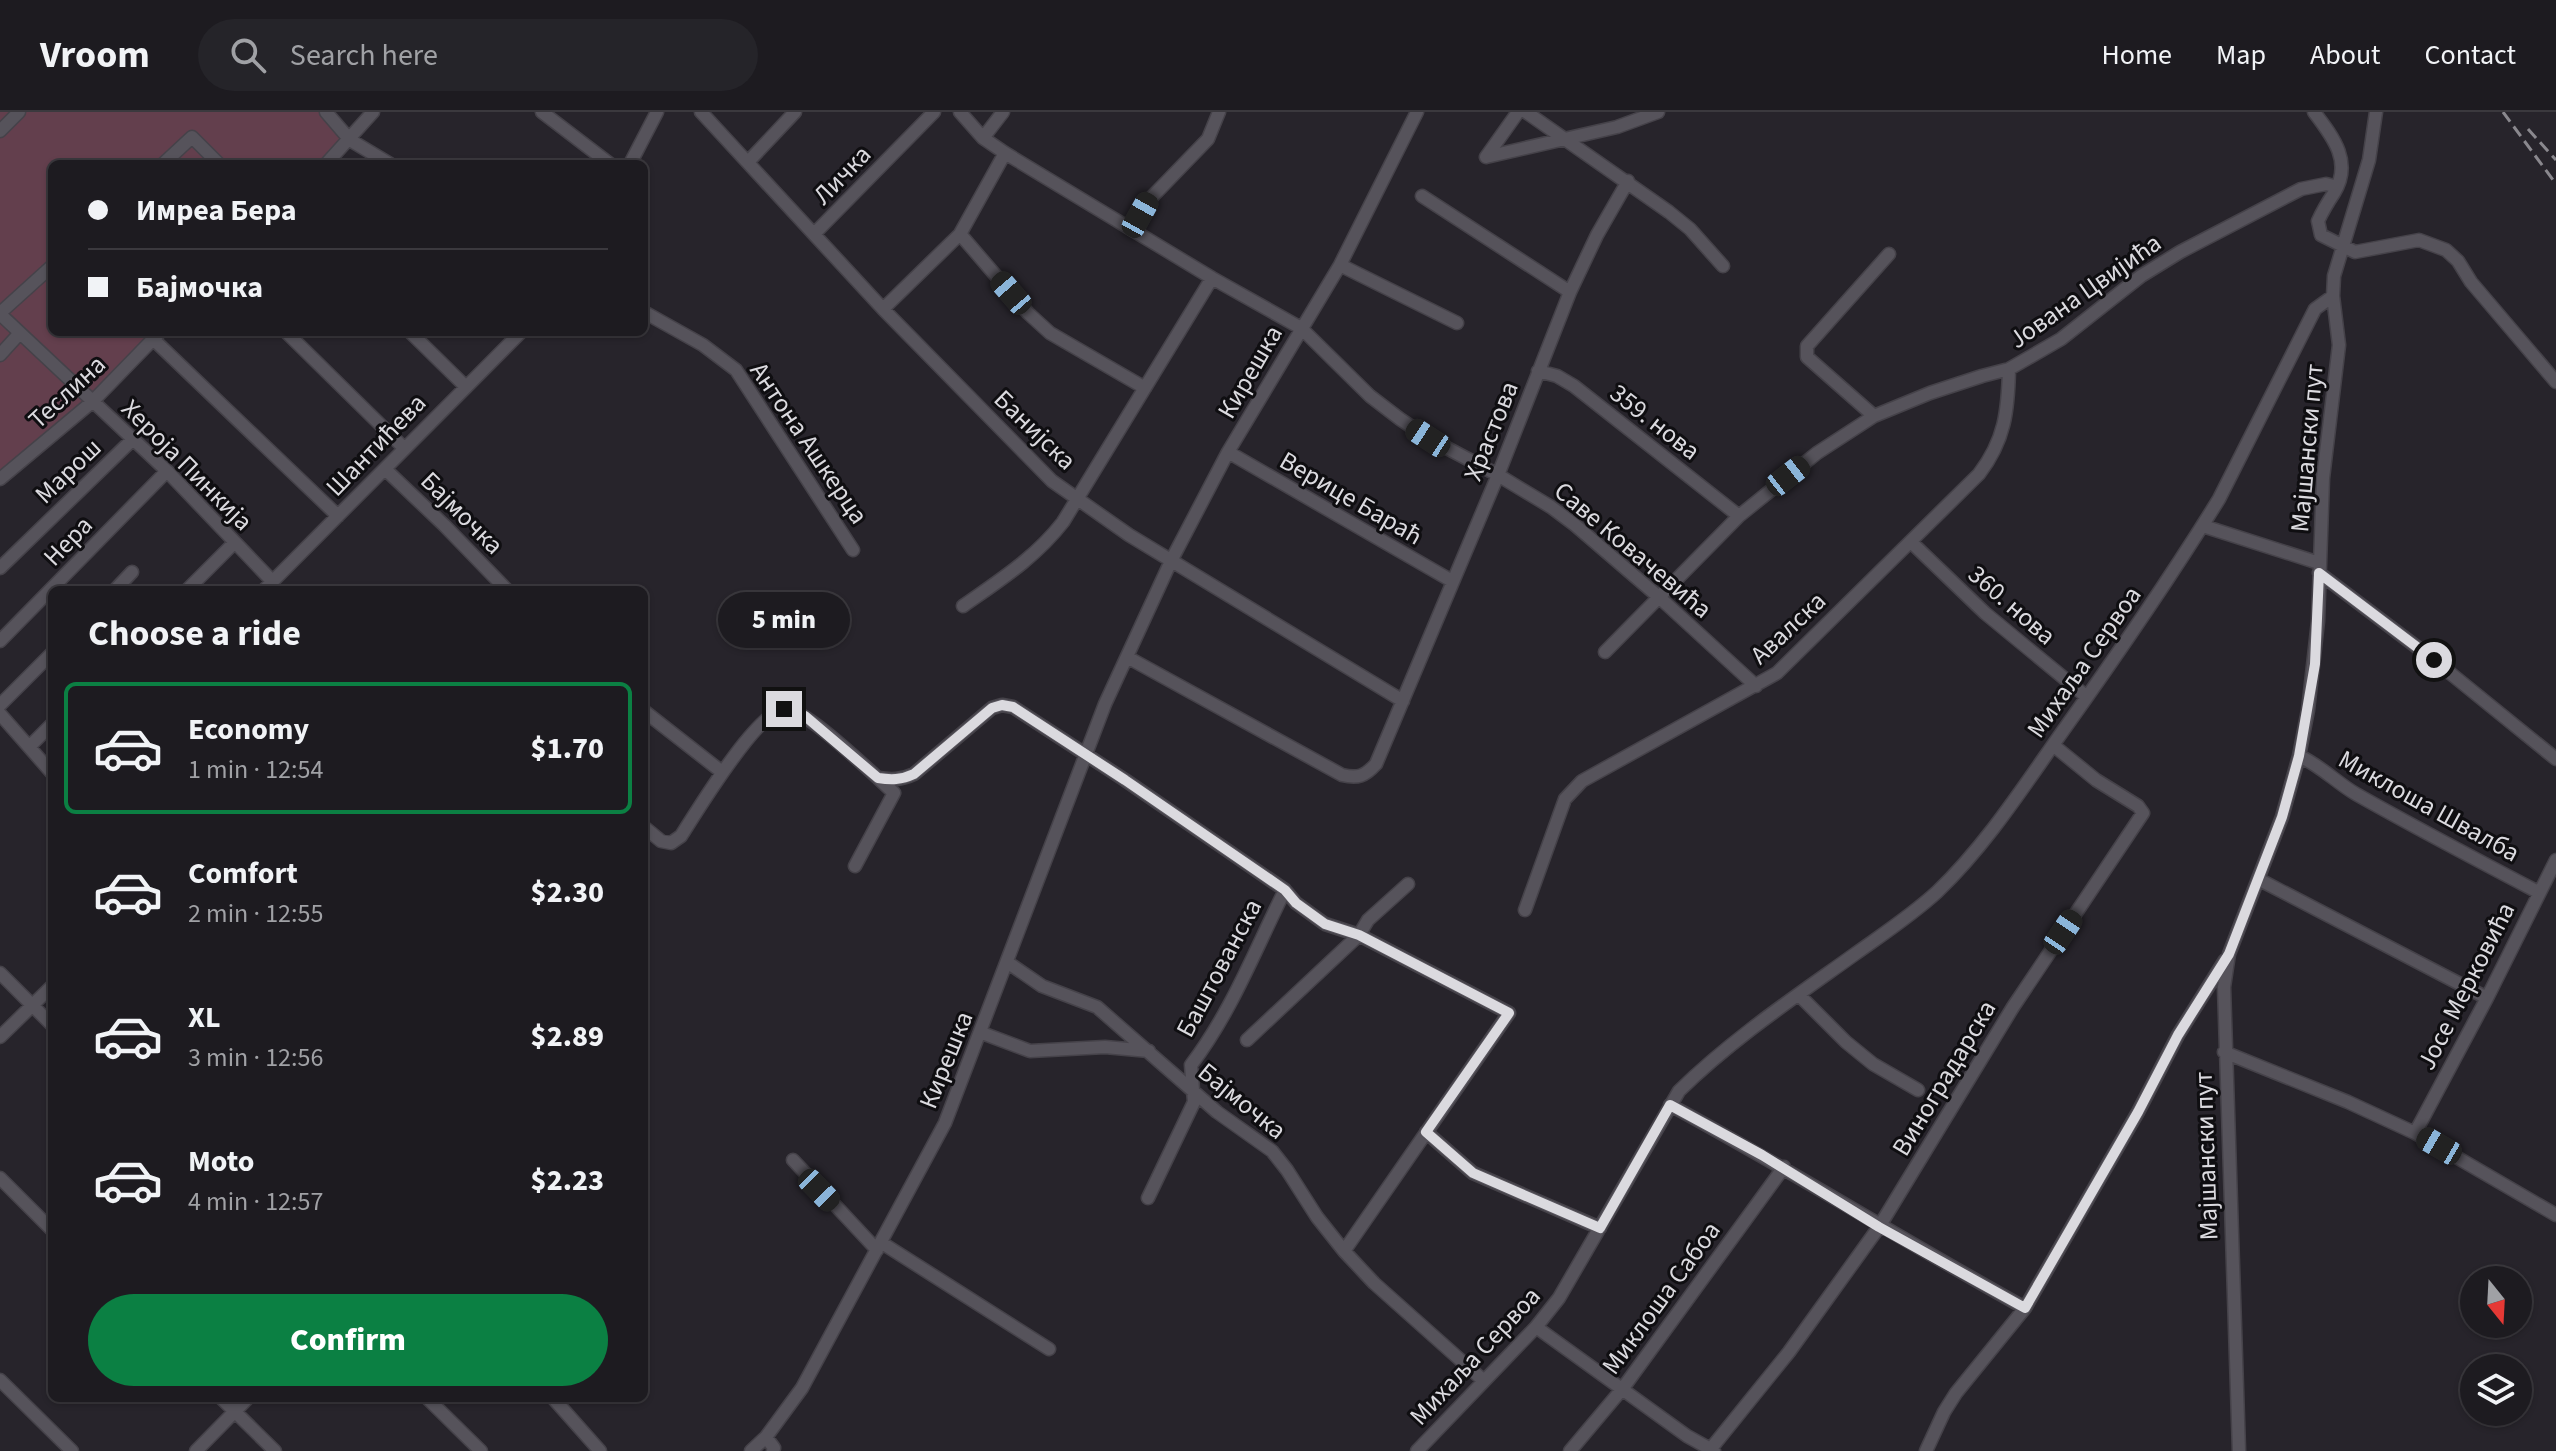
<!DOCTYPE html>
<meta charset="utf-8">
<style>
body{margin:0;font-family:"Source Sans 3",sans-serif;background:#252429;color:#f1f3f6;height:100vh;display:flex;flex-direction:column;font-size:30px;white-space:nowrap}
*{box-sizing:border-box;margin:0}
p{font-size:26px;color:#a0a1a5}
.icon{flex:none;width:44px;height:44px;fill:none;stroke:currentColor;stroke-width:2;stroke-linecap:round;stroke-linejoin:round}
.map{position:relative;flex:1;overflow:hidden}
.side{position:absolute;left:48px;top:474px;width:600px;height:816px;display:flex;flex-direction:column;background:#1d1b20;border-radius:12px;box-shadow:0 2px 6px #0004,0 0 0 2px #3b393e}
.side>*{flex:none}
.banner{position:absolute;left:48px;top:48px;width:600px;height:176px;border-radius:12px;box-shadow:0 2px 6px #0004,0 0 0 2px #3b393e;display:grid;align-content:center;height:176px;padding:0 40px;background:#1d1b20}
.needle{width:52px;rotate:162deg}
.buttons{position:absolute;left:2460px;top:1154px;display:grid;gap:16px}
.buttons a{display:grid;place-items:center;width:72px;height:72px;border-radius:50%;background:#1d1b20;box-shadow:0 2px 6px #0004,0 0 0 2px #3b393e;font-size:40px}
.end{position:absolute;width:36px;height:36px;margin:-18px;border:10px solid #dbdadf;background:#111;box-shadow:0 0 0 4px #111}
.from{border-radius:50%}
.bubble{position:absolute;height:56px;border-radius:28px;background:#1d1b20;box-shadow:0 2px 6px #0004,0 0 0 2px #3b393e;font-size:26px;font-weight:800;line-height:56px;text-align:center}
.car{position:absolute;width:24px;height:48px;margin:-24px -12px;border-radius:10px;box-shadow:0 0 6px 2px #0007;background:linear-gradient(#222 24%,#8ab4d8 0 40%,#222 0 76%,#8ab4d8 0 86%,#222 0)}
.banner b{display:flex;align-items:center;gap:28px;height:76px;font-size:30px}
.banner b+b{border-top:2px solid #3b393e}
.banner i{width:20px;height:20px;background:#f1f3f6}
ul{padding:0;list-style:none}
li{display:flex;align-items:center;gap:24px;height:132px;margin:0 16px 12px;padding:0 24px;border:4px solid transparent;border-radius:12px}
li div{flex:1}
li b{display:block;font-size:30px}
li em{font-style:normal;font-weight:800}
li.on{border-color:#0b8043}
li>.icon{width:72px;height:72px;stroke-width:1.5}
h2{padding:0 40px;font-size:36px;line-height:96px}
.cta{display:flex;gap:16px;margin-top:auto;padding:16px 40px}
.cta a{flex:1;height:92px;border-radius:48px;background:#0b8043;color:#fff;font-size:32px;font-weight:800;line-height:92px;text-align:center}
header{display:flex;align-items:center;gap:48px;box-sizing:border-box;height:112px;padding:0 40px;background:#1d1b20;border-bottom:2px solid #3b393e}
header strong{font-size:38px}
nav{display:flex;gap:44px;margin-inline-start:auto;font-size:28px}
.search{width:560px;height:72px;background:#252429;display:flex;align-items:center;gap:20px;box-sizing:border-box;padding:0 28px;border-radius:44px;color:#a0a1a5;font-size:30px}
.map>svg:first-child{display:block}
</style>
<header>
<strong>Vroom</strong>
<div class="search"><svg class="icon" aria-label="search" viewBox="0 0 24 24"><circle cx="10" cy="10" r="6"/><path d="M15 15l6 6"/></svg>Search here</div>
<nav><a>Home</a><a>Map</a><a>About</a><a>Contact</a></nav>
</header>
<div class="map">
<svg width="2556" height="1339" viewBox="0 0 2556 1339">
<rect width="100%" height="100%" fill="#27242b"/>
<path fill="#633f4d" d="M0,0H324L347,27L323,52H52V220H157L94,284L0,362Z"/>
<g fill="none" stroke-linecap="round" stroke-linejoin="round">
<g stroke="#454249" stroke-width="15">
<path id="minor" d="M326,0L350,28L390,52
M542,0L610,52
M701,0L883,197L1052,369L1129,423L1403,589
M960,0L983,26L1005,41L1212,166L1301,216L1370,284L1400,307L1428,326L1498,363L1551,395L1575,413L1660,486L1756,574
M1526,0L1669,100L1690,117L1723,154
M2314,0C2333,25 2353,50 2334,81C2328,90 2323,98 2318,109L2321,123L2355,140L2419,128L2446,138L2458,149L2471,170L2556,270
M0,19L19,0
M983,26L1003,0
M1486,45L1617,15L1658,0
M1486,45L1518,0
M748,50L795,0
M163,52L192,25L219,52
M326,52L373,0
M630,52L657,0
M1422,84L1570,180
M1132,117L1148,89L1208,27L1219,0
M814,122L934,0
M960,122L1028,201L1050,221L1145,276
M1340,153L1457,211
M883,197L960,122L1005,41
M644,200L703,233L736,258L853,438
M0,201L52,154
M0,202L167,359L273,470
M286,220L404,336
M410,220L465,274
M153,227L338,404
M0,243L19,222
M1538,259L1557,264L1574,274L1739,404
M1874,304L1807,245V234L1889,142
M1228,340L1452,469
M385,357L444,413L507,478
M0,367L92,290L160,220
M2203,414L2319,451
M1911,430L1985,501L2087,585
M0,456L132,328
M2319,461L2434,548L2556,647
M115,478L132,460
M187,478L235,430
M264,478L521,220
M963,494C1000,468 1035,446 1063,410L1212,166
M0,529L167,359
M1605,540L1739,404L1817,341L1874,304L1930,281L1982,264L2009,257L2061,227L2141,164L2180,140L2301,77L2326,72L2337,75
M1127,545L1342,663C1358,667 1365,664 1376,652L1498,363L1570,180L1597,123L1628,69
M0,593L52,541
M644,599L722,660
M0,602L52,661
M29,635L52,612
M2299,644C2320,653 2337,671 2356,682C2416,716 2477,748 2538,780
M644,715L661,729L671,731L681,724C697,699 758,598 785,597C804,596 861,651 878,666C891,668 901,668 914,662L992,596L1002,593L1013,595L1125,668L1285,778L1296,791L1325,812L1359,823L1509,901L1344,1139
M855,754L894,681L878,666
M2258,767L2487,886
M1525,798L1565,687L1582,669L1777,561L1979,362C2005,328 2008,299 2009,257
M1007,850L1042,874L1097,895L1217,1000L1272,1039L1287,1058L1317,1105L1344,1139L1374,1171L1484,1269
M0,861L52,913
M1799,883L1846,930L1873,952L1918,978
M982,921L1030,939L1105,935L1149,939
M0,925L52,874
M1247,928L1359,823L1368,808L1408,772
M2224,940L2348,990L2415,1021L2556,1103
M1670,993C1790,1058 1906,1130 2025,1196
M1426,1020L1473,1061L1600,1116
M2415,1021L2487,886L2556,748
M793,1048L877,1138
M0,1066L52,1118
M1148,1086L1194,990L1191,953C1232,899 1255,838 1285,778
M882,1131L1049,1237
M1536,1215L1687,1324L1714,1339
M0,1268L72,1339
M221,1286L275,1339
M427,1286L481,1339
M553,1286L600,1339
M766,1325L774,1336L773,1339
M196,1339L248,1286
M751,1339L766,1325L802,1276L945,1011L1105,592L1171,449L1228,340L1340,153L1417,0
M1417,1339L1536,1215L1559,1186L1679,979C1732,927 1795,885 1855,842C1883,822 1912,803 1937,780C1985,734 2022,677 2060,623C2115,546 2169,468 2219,387L2315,197L2333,184
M1570,1339L1623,1276L1784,1055
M1709,1339L1789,1240L1879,1115L2013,895L2143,701L2138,694L2096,668L2053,633
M1926,1339L1944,1300L1956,1281L2025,1196L2138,1000L2178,923L2225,848
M2239,1339L2224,875L2229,842L2282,705L2299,644L2308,598L2318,509L2323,366L2339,233L2333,184L2334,164L2369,48L2376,0"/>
</g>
<use href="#minor" stroke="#56535b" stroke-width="12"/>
<path stroke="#8a888e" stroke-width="3" stroke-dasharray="12 6" stroke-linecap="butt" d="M2503,0L2556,72
M2528,17L2556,48"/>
</g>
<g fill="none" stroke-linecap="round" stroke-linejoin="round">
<path stroke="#dbdadf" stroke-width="10" d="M784,597L805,604L878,666C891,668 901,668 914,662L992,596L1002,593L1013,595L1125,668L1285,778L1296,791L1325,812L1359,823L1509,901L1426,1020L1473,1061L1600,1116L1670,993L1762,1043L1879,1115L2025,1196L2138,1000L2178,923L2229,842L2282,705L2299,644L2315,552L2319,461L2434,548"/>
</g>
<g text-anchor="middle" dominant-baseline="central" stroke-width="6" stroke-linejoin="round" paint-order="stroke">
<g font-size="26" fill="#dbdadf" stroke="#0f0e11">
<text transform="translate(842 63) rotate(-46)">Личка</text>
<text transform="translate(2085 179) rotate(-35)">Јована Цвијића</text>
<text transform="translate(1250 260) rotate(-60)">Кирешка</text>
<text transform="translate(67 280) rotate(-43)">Теслина</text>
<text transform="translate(1655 310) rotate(38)">359. нова</text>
<text transform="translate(1035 318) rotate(44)">Банијска</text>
<text transform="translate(1491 319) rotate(-68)">Храстова</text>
<text transform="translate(809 331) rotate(56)">Антона Ашкерца</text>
<text transform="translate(376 333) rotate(-46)">Шантићева</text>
<text transform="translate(2307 336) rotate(-85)">Мајшански пут</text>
<text transform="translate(187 353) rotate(45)">Хероја Пинкија</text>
<text transform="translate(68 359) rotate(-44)">Марош</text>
<text transform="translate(1351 386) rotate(30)">Верице Бараћ</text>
<text transform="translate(462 401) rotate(45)">Бајмочка</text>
<text transform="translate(68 429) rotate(-46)">Нера</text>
<text transform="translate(1633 438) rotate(40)">Саве Ковачевића</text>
<text transform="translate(2012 493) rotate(41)">360. нова</text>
<text transform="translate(1788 516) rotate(-43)">Авалска</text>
<text transform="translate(2084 550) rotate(-55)">Михаља Сервоа</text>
<text transform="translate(2429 694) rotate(29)">Миклоша Швалба</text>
<text transform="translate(1219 856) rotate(-62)">Баштованска</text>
<text transform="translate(2466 874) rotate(-63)">Јосе Мерковића</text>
<text transform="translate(946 948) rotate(-68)">Кирешка</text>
<text transform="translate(1944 966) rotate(-59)">Виноградарска</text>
<text transform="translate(1242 989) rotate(39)">Бајмочка</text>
<text transform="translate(2206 1044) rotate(-92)">Мајшански пут</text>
<text transform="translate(1661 1186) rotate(-54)">Миклоша Сабоа</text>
<text transform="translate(1475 1244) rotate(-47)">Михаља Сервоа</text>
</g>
</g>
</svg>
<div class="buttons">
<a><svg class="needle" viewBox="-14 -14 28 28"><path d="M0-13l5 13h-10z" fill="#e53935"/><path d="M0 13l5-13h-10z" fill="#a0a1a5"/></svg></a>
<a><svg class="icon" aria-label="layers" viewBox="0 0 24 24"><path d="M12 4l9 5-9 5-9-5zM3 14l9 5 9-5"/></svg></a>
</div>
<i class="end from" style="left:2434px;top:548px"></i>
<i class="end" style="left:784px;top:597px"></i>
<div class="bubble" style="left:718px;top:480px;width:132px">5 min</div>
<i class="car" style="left:1140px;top:103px;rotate:29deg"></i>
<i class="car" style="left:1011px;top:181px;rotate:319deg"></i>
<i class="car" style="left:1428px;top:326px;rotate:303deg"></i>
<i class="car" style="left:1788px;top:364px;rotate:52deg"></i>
<i class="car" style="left:2063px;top:820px;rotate:34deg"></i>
<i class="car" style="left:2439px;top:1034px;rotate:300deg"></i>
<i class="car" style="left:819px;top:1078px;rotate:136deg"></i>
<div class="banner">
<b><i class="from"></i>Имреа Бера</b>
<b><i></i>Бајмочка</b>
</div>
<section class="side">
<h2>Choose a ride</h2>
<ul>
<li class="on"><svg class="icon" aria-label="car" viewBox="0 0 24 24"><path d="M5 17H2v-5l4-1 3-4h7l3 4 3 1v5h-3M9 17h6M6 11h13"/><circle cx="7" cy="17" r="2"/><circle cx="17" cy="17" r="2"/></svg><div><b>Economy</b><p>1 min · 12:54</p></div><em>$1.70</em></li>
<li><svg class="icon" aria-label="car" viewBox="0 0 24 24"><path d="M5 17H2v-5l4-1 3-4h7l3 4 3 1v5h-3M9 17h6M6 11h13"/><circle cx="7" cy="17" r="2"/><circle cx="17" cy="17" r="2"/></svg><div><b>Comfort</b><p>2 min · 12:55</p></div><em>$2.30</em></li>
<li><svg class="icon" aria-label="car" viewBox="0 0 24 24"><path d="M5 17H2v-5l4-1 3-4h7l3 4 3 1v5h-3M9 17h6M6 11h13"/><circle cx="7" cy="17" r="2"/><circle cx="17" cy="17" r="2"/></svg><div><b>XL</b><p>3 min · 12:56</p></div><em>$2.89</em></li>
<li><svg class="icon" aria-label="car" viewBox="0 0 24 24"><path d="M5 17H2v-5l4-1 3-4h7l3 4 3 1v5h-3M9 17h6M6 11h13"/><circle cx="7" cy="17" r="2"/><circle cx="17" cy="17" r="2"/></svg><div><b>Moto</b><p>4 min · 12:57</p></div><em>$2.23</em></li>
</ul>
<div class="cta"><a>Confirm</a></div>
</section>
</div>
